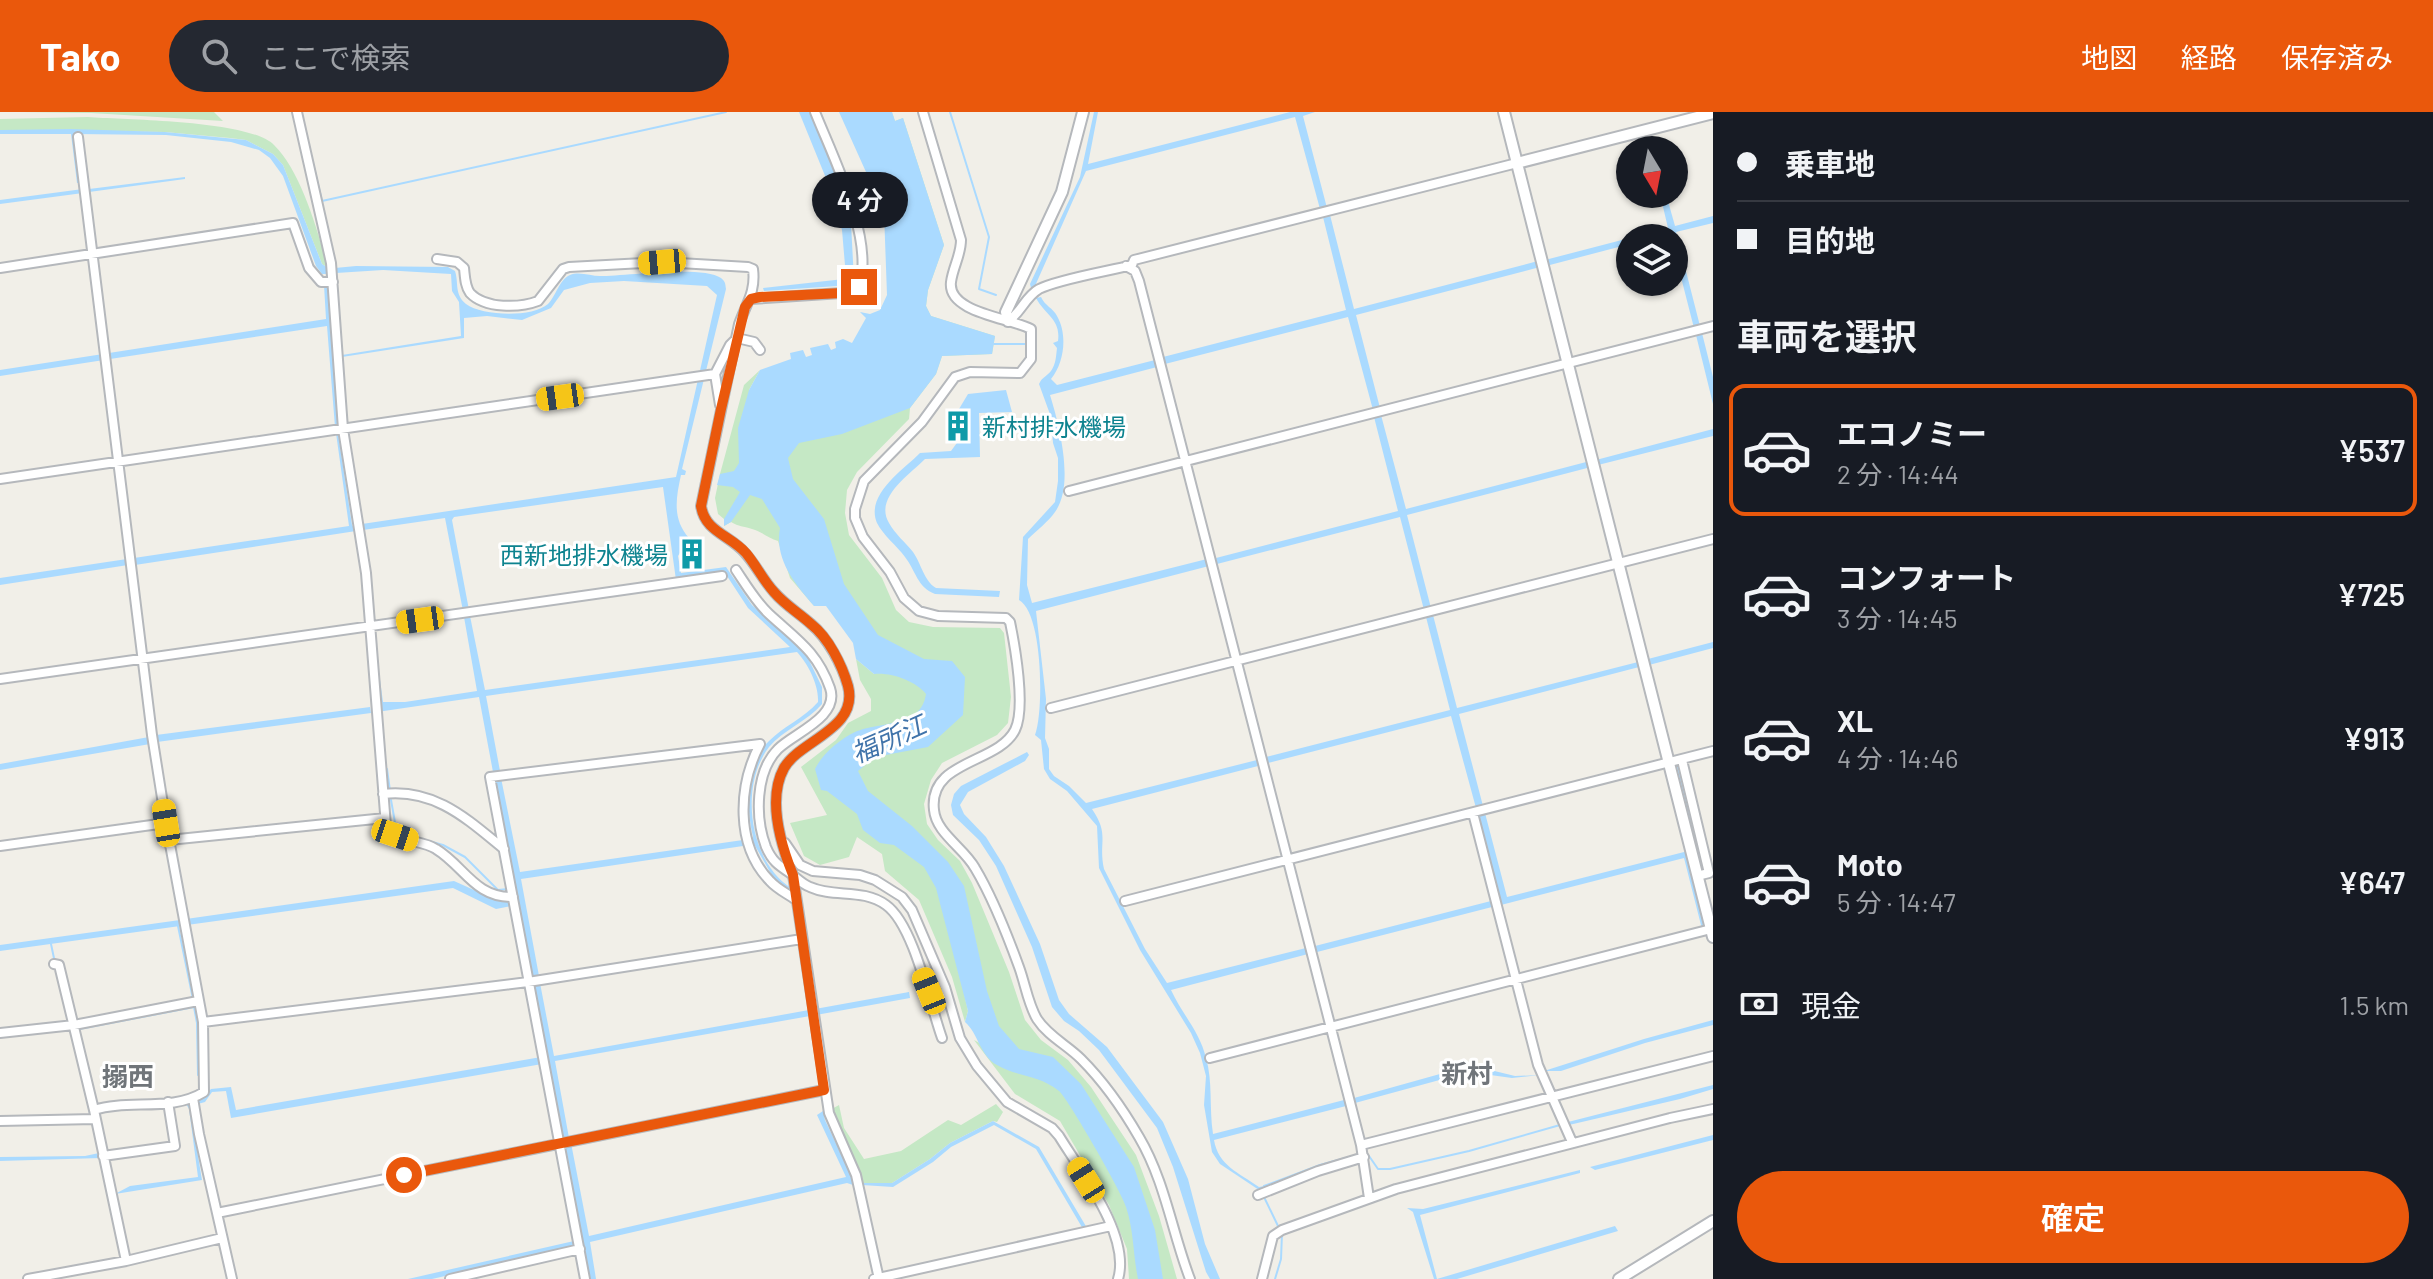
<!DOCTYPE html>
<html lang="ja">
<meta charset="utf-8">
<style>
body{margin:0;font-family:Barlow,"Noto Sans JP",sans-serif;background:#242831;color:#f1f3f6;height:100vh;display:flex;flex-direction:column;font-size:30px;white-space:nowrap}
*{box-sizing:border-box;margin:0}
p{font-size:26px;color:#9ea1a6}
.icon{flex:none;width:44px;height:44px;fill:none;stroke:currentColor;stroke-width:2;stroke-linecap:round;stroke-linejoin:round}
.map{position:relative;flex:1;overflow:hidden}
.drawer{display:flex;flex-direction:column;background:#171b24;width:720px}
.drawer>*{flex:none}
.hud{display:grid;align-content:center;height:176px;padding:0 24px;background:#171b24}
.needle{width:52px;rotate:170deg}
.tools{position:absolute;left:1616px;top:24px;display:grid;gap:16px}
.tools a{display:grid;place-items:center;width:72px;height:72px;border-radius:50%;background:#171b24;box-shadow:0 2px 6px #0004;font-size:40px}
.end{position:absolute;width:36px;height:36px;margin:-18px;border:10px solid #ea580c;background:#fff;box-shadow:0 0 0 4px #fff}
.from{border-radius:50%}
.bubble{position:absolute;height:56px;border-radius:28px;background:#171b24;box-shadow:0 2px 6px #0004;font-size:26px;font-weight:600;line-height:56px;text-align:center}
.car{position:absolute;width:24px;height:48px;margin:-24px -12px;border-radius:10px;box-shadow:0 0 6px 2px #0007;background:linear-gradient(#f5c518 24%,#345 0 40%,#f5c518 0 76%,#345 0 86%,#f5c518 0)}
.hud b{display:flex;align-items:center;gap:28px;height:76px;font-size:30px}
.hud b+b{border-top:2px solid #363941}
.hud i{width:20px;height:20px;background:#f1f3f6}
ul{padding:0;list-style:none}
li{display:flex;align-items:center;gap:24px;height:132px;margin:0 16px 12px;padding:0 8px;border:4px solid transparent;border-radius:16px}
li div{flex:1}
li b{display:block;font-size:30px}
li em{font-style:normal;font-weight:600}
li.active{border-color:#ea580c}
li>.icon{width:72px;height:72px;stroke-width:1.5}
h2{padding:0 24px;font-size:36px;line-height:96px}
.pay{display:flex;align-items:center;gap:20px;height:88px;padding:0 24px;font-size:30px}
.pay p{margin-inline-start:auto}
.primary-button{display:flex;gap:16px;margin-top:auto;padding:16px 24px}
.primary-button a{flex:1;height:92px;border-radius:48px;background:#ea580c;color:#fff;font-size:32px;font-weight:600;line-height:92px;text-align:center}
header{display:flex;align-items:center;gap:48px;box-sizing:border-box;height:112px;padding:0 40px;background:#ea580c;color:#fff}
header strong{font-size:38px}
nav{display:flex;gap:44px;margin-inline-start:auto;font-size:28px}
.search{width:560px;height:72px;background:#242831;display:flex;align-items:center;gap:20px;box-sizing:border-box;padding:0 28px;border-radius:44px;color:#9ea1a6;font-size:30px}
main{display:flex;flex:1;min-height:0}
.map>svg:first-child{display:block}
</style>
<header>
<strong>Tako</strong>
<div class="search"><svg class="icon" aria-label="search" viewBox="0 0 24 24"><circle cx="10" cy="10" r="6"/><path d="M15 15l6 6"/></svg>ここで検索</div>
<nav><a>地図</a><a>経路</a><a>保存済み</a></nav>
</header>
<main>
<div class="map">
<svg width="1713" height="1167" viewBox="0 0 1713 1167">
<rect width="100%" height="100%" fill="#f1efe8"/>
<path fill="#c5e8c5" d="M19,0H214L223,9L91,1Z
M892,0L895,9L903,6L944,133L928,178L926,194L931,204L995,224L992,242L942,244L936,262L910,296L909,307L857,360L847,378L845,401L849,423L882,466L896,498L909,510L933,515L1000,516L1004,521L1011,585L1008,611L997,623L942,651L931,668L924,692L927,712L938,728L960,749L972,771L1009,860L1025,908L1041,928L1068,948L1091,975L1136,1043L1159,1104L1177,1167H1158L1078,977L1017,942L994,923L958,777L857,679L854,652L957,601L868,527L774,359L773,305L918,213Z
M88,5C127,8 249,8 274,33C301,59 318,120 328,156L322,152L283,53L273,42L246,28L230,26L165,20L0,18V7Z
M760,258L749,278L814,494L790,466L778,429C768,426 761,419 752,417C743,414 739,415 731,410L724,414V407L718,402L715,386L720,362L744,273Z
M856,547L874,562L884,554L930,571L936,599L824,651L931,756L941,780L968,899L965,910L952,865L919,788L885,759L882,742L857,725L849,745L820,753L804,744L790,711L827,703L801,655L836,628L848,611L871,599V587L860,568Z
M974,928L1061,975L1126,1083L1143,1167H1129L1127,1137L1109,1093L1060,1009L1015,982Z
M996,992L1003,1000L997,1010L993,1009L950,1031L930,1047L892,1071H861L830,998L839,993L844,1016L864,1047L901,1039L948,1008L961,1013Z"/>
<path fill="#aadaff" d="M799,0H811L847,93L851,111L854,169L852,173L764,179L763,176L844,167L846,165L842,118L830,76Z
M839,0H892L895,9L903,6L944,133L928,178L926,194L931,204L995,224L992,242L942,244L936,262L910,296L842,322L799,331L788,346L793,367L824,407L844,472L878,523L924,547L952,549L965,565L963,603L928,635L875,645L858,659L868,679L912,714L948,750L964,774L987,879L999,914L1019,937L1053,945L1081,972L1134,1055L1155,1118L1163,1167H1138C1133,1143 1134,1119 1126,1095C1123,1082 1067,985 1059,979C1038,962 1017,965 997,953C980,944 978,921 965,910L968,899L936,776L924,755L894,733L880,731L863,718L857,702L827,679L821,678L815,657C823,641 839,628 855,620C881,609 921,616 926,582C916,569 891,560 874,562L856,547L853,531L826,494H814C795,472 774,447 780,416L762,387L750,383L731,410L724,414V407L740,380L733,375L717,373L720,362L734,359L739,351L738,316L749,278L760,258L791,247L790,241L803,238L806,245L812,243L810,236L828,232L831,238L836,236L835,230L843,227L852,231L866,206L860,200L870,202L880,198L887,183L884,100Z
M1094,0H1098L1088,52L1290,0H1315L1303,4L1327,96L1320,97L1295,5L1086,59L1035,174L1031,176L1030,172L1080,65Z
M71,17L165,20L246,28L273,42L283,53L322,152L328,156V162H322L316,154L283,64L270,46L259,38L231,30L166,23L75,22L82,71H77L71,22H0V18Z
M185,65V67L89,80V77Z
M83,77V81L0,92V88Z
M1660,82H1666L1675,114L1713,104V111L1676,120L1700,214L1694,216L1674,138V126H1671L1670,122L1653,126H1630V132L1546,154L1545,148L1668,116Z
M1330,103L1354,197L1538,149L1540,155L1356,203L1380,296L1373,298L1348,205L1165,252L1163,245L1346,198L1323,105Z
M356,154L448,155L455,159C459,171 454,182 466,192C482,204 532,206 548,192C556,184 559,168 570,163C579,159 591,164 600,164C625,164 703,153 721,166C726,170 725,172 726,177L682,357L686,359L685,363H681C676,386 672,407 689,426L678,444L681,461L726,455L752,493L798,534L808,546L822,575V592C808,609 783,618 769,635C739,674 749,749 791,776V781L774,767L754,732H750L749,728L753,725C746,694 744,652 769,629C784,614 804,606 818,590C819,573 808,552 797,540L486,584L500,659L493,660L479,585L377,600L375,553H378L383,590H405L477,579L464,505L470,504L485,578L790,535L748,496L725,461L676,468L663,375L454,405L452,408L469,498L463,499L445,406L363,418L362,412L676,365L717,183L707,174L624,169L590,171L564,178L551,196L522,208L487,204L464,206V226L342,245V243L461,224L459,190L452,179L451,162L383,158L336,161L335,156Z
M324,173L328,174L338,314L335,315L327,214L110,247L109,241L326,207Z
M1041,185C1045,194 1053,196 1057,204C1068,223 1064,251 1051,267L1057,273L1155,248L1157,255L1050,283C1059,312 1075,373 1055,400C1048,410 1037,418 1028,427L1027,473L1032,491L1207,447L1209,454L1036,499L1046,587L1045,626L1049,637V657L1054,664L1069,674L1086,691L1257,648L1258,654L1092,697C1110,723 1098,730 1104,757L1145,837L1167,871L1306,836L1308,842L1171,878C1182,902 1200,920 1206,946C1213,970 1209,995 1213,1022L1344,988L1346,994L1214,1028C1218,1053 1239,1061 1259,1075L1264,1074L1259,1078L1220,1052L1212,1040L1204,993L1206,964L1200,941L1191,921L1140,838L1099,756L1097,714L1067,679L1050,667L1044,657L1041,628L1035,623C1044,599 1043,501 1019,488L1023,425L1055,390L1058,369V346L1053,331L1051,305L1039,272C1042,265 1046,265 1051,259C1056,252 1056,244 1057,236L1053,231L1058,229C1061,207 1045,203 1036,186Z
M1702,221L1713,265V292L1696,223Z
M103,242L104,248L0,264V258Z
M1006,278L1012,300L979,301L980,345L925,347C909,363 874,386 889,411C895,422 905,430 913,440C921,451 924,469 936,476L1000,479L999,485L935,482C917,475 916,459 905,445C897,434 883,423 877,411C865,383 903,358 920,341L951,339L970,313L956,302L968,282Z
M1381,303L1406,397L1590,349L1591,355L1407,403L1431,496L1424,498L1400,405L1217,452L1216,446L1398,399L1374,305Z
M1713,317V324L1598,353L1596,348Z
M336,321H338L352,413L356,419L135,453L134,446L349,414Z
M127,447L128,453L0,473V466Z
M1433,503L1457,596L1642,549L1643,554L1459,602L1483,694L1476,696L1451,604L1268,651L1266,645L1450,598L1426,505Z
M1713,530V536L1649,553L1648,547Z
M370,595L371,601L157,630L156,623Z
M149,625L150,632L0,658V652Z
M1027,640L1029,643L1025,649L968,680L960,693L964,702L986,725L1004,754L1040,832L1059,888L1069,902L1107,935L1163,1010L1188,1067L1205,1132L1220,1167H1210L1206,1160L1173,1055L1157,1016L1099,938L1079,919L1064,909L1052,895L1032,835L996,754L979,728L953,703L951,693L954,682L961,674Z
M501,666L520,760L743,728L745,731L743,734L521,767L539,864L533,866L495,667Z
M1485,701L1507,785L1688,739L1706,816L1702,817L1684,746L1501,793L1478,703Z
M454,769L494,787L510,788L511,794L496,797L453,776L187,813L186,807Z
M1491,789L1492,795L1317,840L1315,834Z
M180,808V814L0,839V833Z
M540,871L554,944L809,898L810,904L555,949L569,1026L564,1027L534,872Z
M909,880L910,886L816,903L815,897Z
M1713,908V913L1645,931L1561,959H1544L1644,927Z
M541,945L542,952L231,1006L226,979L212,980L205,990L198,992V990L211,977L231,975L236,998Z
M1465,955H1478L1515,964L1540,963L1512,966L1469,960L1355,991L1354,986Z
M1713,973V977L1680,987L1569,1013L1568,1010Z
M189,990L202,1068L115,1082L130,1074L198,1065L189,997L186,992L171,994Z
M823,999L825,1008L856,1074L847,1071L590,1130L596,1167H590L565,1032L571,1031L589,1124L846,1065L817,1003Z
M993,1009L1039,1035L1087,1116L1083,1117L1036,1037L994,1013L951,1035L933,1050L893,1075L862,1073L861,1071H892L930,1047L950,1031Z
M1713,1023V1028L1595,1058L1590,1055Z
M99,1041L101,1046L0,1049V1045L85,1044Z
M1580,1058V1061L1420,1103L1437,1167L1615,1114L1618,1119L1457,1167H1434L1413,1100L1407,1096L1423,1097Z
M574,1129L576,1134L432,1167H408Z"/>
<g fill="none" stroke-linecap="round" stroke-linejoin="round">
<path stroke="#aadaff" stroke-width="2" d="M950,0L989,125L979,177L996,183
M306,22L322,89L726,0
M994,232H1025
M1677,652L1703,761
M387,657L390,679
M391,688L396,716L400,721L443,733L465,745L498,778L508,777
M178,814L193,887
M51,832L55,851
M63,888L68,909
M79,917L194,895L197,911L198,963
M71,918L90,1001
M1369,1044L1378,1057H1390L1469,1039L1560,1013
M1264,1074L1320,1053L1349,1045
M1264,1085L1279,1116
M1275,1167L1281,1147L1282,1121"/>
<g stroke="#b5b8bc" stroke-width="12">
<path id="minor" d="M297,0L331,151L343,317L366,461L386,714C395,731 421,727 436,737C464,754 475,786 513,785
M923,0L961,128C961,143 953,155 951,170C947,201 1011,206 1031,217V247L1020,261L970,260L955,265L922,310L864,369L855,397V406L863,425L890,460L904,486L919,499L938,504L1006,506L1010,510C1015,534 1026,596 1015,618C998,652 928,648 934,698C936,721 964,736 975,756C993,786 1007,822 1019,855C1025,871 1028,892 1037,907C1048,924 1067,933 1081,947C1103,969 1124,999 1139,1025C1165,1069 1172,1120 1190,1167
M78,25L152,623L166,711
M437,147L457,150L464,156C465,165 465,174 470,181C485,197 520,196 538,189L563,157L569,155L662,150L748,155L753,157C756,180 746,192 739,212L701,394C705,420 730,423 745,441C756,453 763,468 774,480C785,493 799,501 811,512C828,526 842,553 848,574C859,617 800,628 784,656C767,687 781,733 793,763L829,1001L856,1063L879,1167
M1126,154L1135,159L1139,169L1361,1033L1369,1086
M0,156L293,111L309,156L321,170H333
M751,187L842,181L859,175C875,128 833,45 815,0
M1008,209C1021,201 1025,185 1039,177C1059,167 1109,159 1132,153L1134,148L1517,51
M715,262L720,293
M0,367L715,262L730,233L737,226L754,230L760,238
M1069,379L1713,214
M736,458C746,473 756,490 769,502C796,527 817,539 830,576C840,605 794,621 778,637C755,660 755,706 766,735C772,749 778,753 790,761C797,766 802,772 810,775C834,786 863,776 886,793C914,813 930,893 942,926
M0,567L722,464
M1051,596L1713,427
M1682,648L1709,761L1697,764
M383,682C435,676 467,707 504,737
M1473,701L1538,953L1572,1030
M169,728L385,706
M785,731L800,753L813,759L860,763L875,768L902,785L912,798L945,875L960,926L977,954L1007,990L1052,1016L1059,1024C1081,1060 1131,1124 1118,1167
M0,734L166,711L203,910L204,980C172,1000 128,987 94,998
M1125,789L1713,639
M54,852L59,853L94,998L126,1149
M203,910L528,870L802,827
M0,921L74,913L198,889
M1210,946L1711,817
M193,986L199,1022L232,1167
M0,1009L95,1007
M1361,1033L1713,944
M103,1044L175,1034L168,990
M1258,1083L1318,1059L1364,1045
M217,1101L824,978
M28,1167L126,1149L222,1126
M450,1167L580,1137
M585,1167L490,665L760,632C738,674 735,733 770,769C777,777 788,782 796,788
M874,1167L1111,1114
M1262,1167L1273,1124L1282,1118L1396,1077L1670,1006L1713,997"/>
</g>
<g stroke="#b5b8bc" stroke-width="14">
<path id="tertiary" d="M1504,0L1713,825
M1517,51L1713,1
M1008,209L1006,200L1062,80L1083,0
M1619,1167L1713,1109"/>
</g>
<use href="#minor" stroke="#fff" stroke-width="8"/>
<use href="#tertiary" stroke="#fff" stroke-width="10"/>
</g>
<g fill="none" stroke-linecap="round" stroke-linejoin="round">
<path stroke="#ea580c" stroke-width="10" d="M404,1063L824,978L793,763C781,733 767,687 784,656C800,628 859,617 848,574C842,553 829,526 811,512C799,501 785,493 774,480C763,468 756,453 746,441C730,423 705,420 701,394L721,297L745,195L751,187L760,185L842,181L859,175"/>
</g>
<defs>
<g id="building-bare" transform="scale(2.4)"><path d="M-4-6H4V6H1V3H-1V6H-4ZM-2.5-4.3h1.7v1.8h-1.7ZM.8-4.3h1.7v1.8H.8ZM-2.5-1h1.7V.8h-1.7ZM.8-1h1.7V.8H.8Z" fill="#0f9aa8" stroke="#fff" stroke-width="2.5" paint-order="stroke"/></g>
</defs>
<g fill-rule="evenodd">
<use href="#building-bare" x="958" y="314"/>
<use href="#building-bare" x="692" y="442"/>
</g>
<g text-anchor="middle" dominant-baseline="central" stroke-width="6" stroke-linejoin="round" paint-order="stroke">
<g font-size="24" fill="#0d838f" stroke="#fff" text-anchor="start">
<text x="982" y="314">新村排水機場</text>
<text x="668" y="442" text-anchor="end">西新地排水機場</text>
</g>
<g font-size="26" font-style="italic" fill="#4174aa" stroke="#fff">
<text transform="translate(888 626) rotate(-24)">福所江</text>
</g>
<g font-size="26" font-weight="bold" fill="#70757a" stroke="#fff">
<text x="1467" y="960">新村</text>
<text x="128" y="963">搦西</text>
</g>
</g>
</svg>
<div class="tools">
<a><svg class="needle" viewBox="-14 -14 28 28"><path d="M0-13l5 13h-10z" fill="#e53935"/><path d="M0 13l5-13h-10z" fill="#9ea1a6"/></svg></a>
<a><svg class="icon" aria-label="layers" viewBox="0 0 24 24"><path d="M12 4l9 5-9 5-9-5zM3 14l9 5 9-5"/></svg></a>
</div>
<i class="end from" style="left:404px;top:1063px"></i>
<i class="end" style="left:859px;top:175px"></i>
<div class="bubble" style="left:812px;top:60px;width:96px">4 分</div>
<i class="car" style="left:662px;top:150px;rotate:265deg"></i>
<i class="car" style="left:560px;top:285px;rotate:262deg"></i>
<i class="car" style="left:420px;top:508px;rotate:262deg"></i>
<i class="car" style="left:166px;top:711px;rotate:351deg"></i>
<i class="car" style="left:395px;top:723px;rotate:108deg"></i>
<i class="car" style="left:929px;top:879px;rotate:338deg"></i>
<i class="car" style="left:1086px;top:1068px;rotate:328deg"></i>
</div>
<section class="drawer">
<div class="hud">
<b><i class="from"></i>乗車地</b>
<b><i></i>目的地</b>
</div>
<h2>車両を選択</h2>
<ul>
<li class="active"><svg class="icon" aria-label="car" viewBox="0 0 24 24"><path d="M5 17H2v-5l4-1 3-4h7l3 4 3 1v5h-3M9 17h6M6 11h13"/><circle cx="7" cy="17" r="2"/><circle cx="17" cy="17" r="2"/></svg><div><b>エコノミー</b><p>2 分 · 14:44</p></div><em>¥537</em></li>
<li><svg class="icon" aria-label="car" viewBox="0 0 24 24"><path d="M5 17H2v-5l4-1 3-4h7l3 4 3 1v5h-3M9 17h6M6 11h13"/><circle cx="7" cy="17" r="2"/><circle cx="17" cy="17" r="2"/></svg><div><b>コンフォート</b><p>3 分 · 14:45</p></div><em>¥725</em></li>
<li><svg class="icon" aria-label="car" viewBox="0 0 24 24"><path d="M5 17H2v-5l4-1 3-4h7l3 4 3 1v5h-3M9 17h6M6 11h13"/><circle cx="7" cy="17" r="2"/><circle cx="17" cy="17" r="2"/></svg><div><b>XL</b><p>4 分 · 14:46</p></div><em>¥913</em></li>
<li><svg class="icon" aria-label="car" viewBox="0 0 24 24"><path d="M5 17H2v-5l4-1 3-4h7l3 4 3 1v5h-3M9 17h6M6 11h13"/><circle cx="7" cy="17" r="2"/><circle cx="17" cy="17" r="2"/></svg><div><b>Moto</b><p>5 分 · 14:47</p></div><em>¥647</em></li>
</ul>
<div class="pay"><svg class="icon" aria-label="cash" viewBox="0 0 24 24"><path d="M3 7h18v10H3z"/><circle cx="12" cy="12" r="2"/></svg>現金<p>1.5 km</p></div>
<div class="primary-button"><a>確定</a></div>
</section>
</main>
